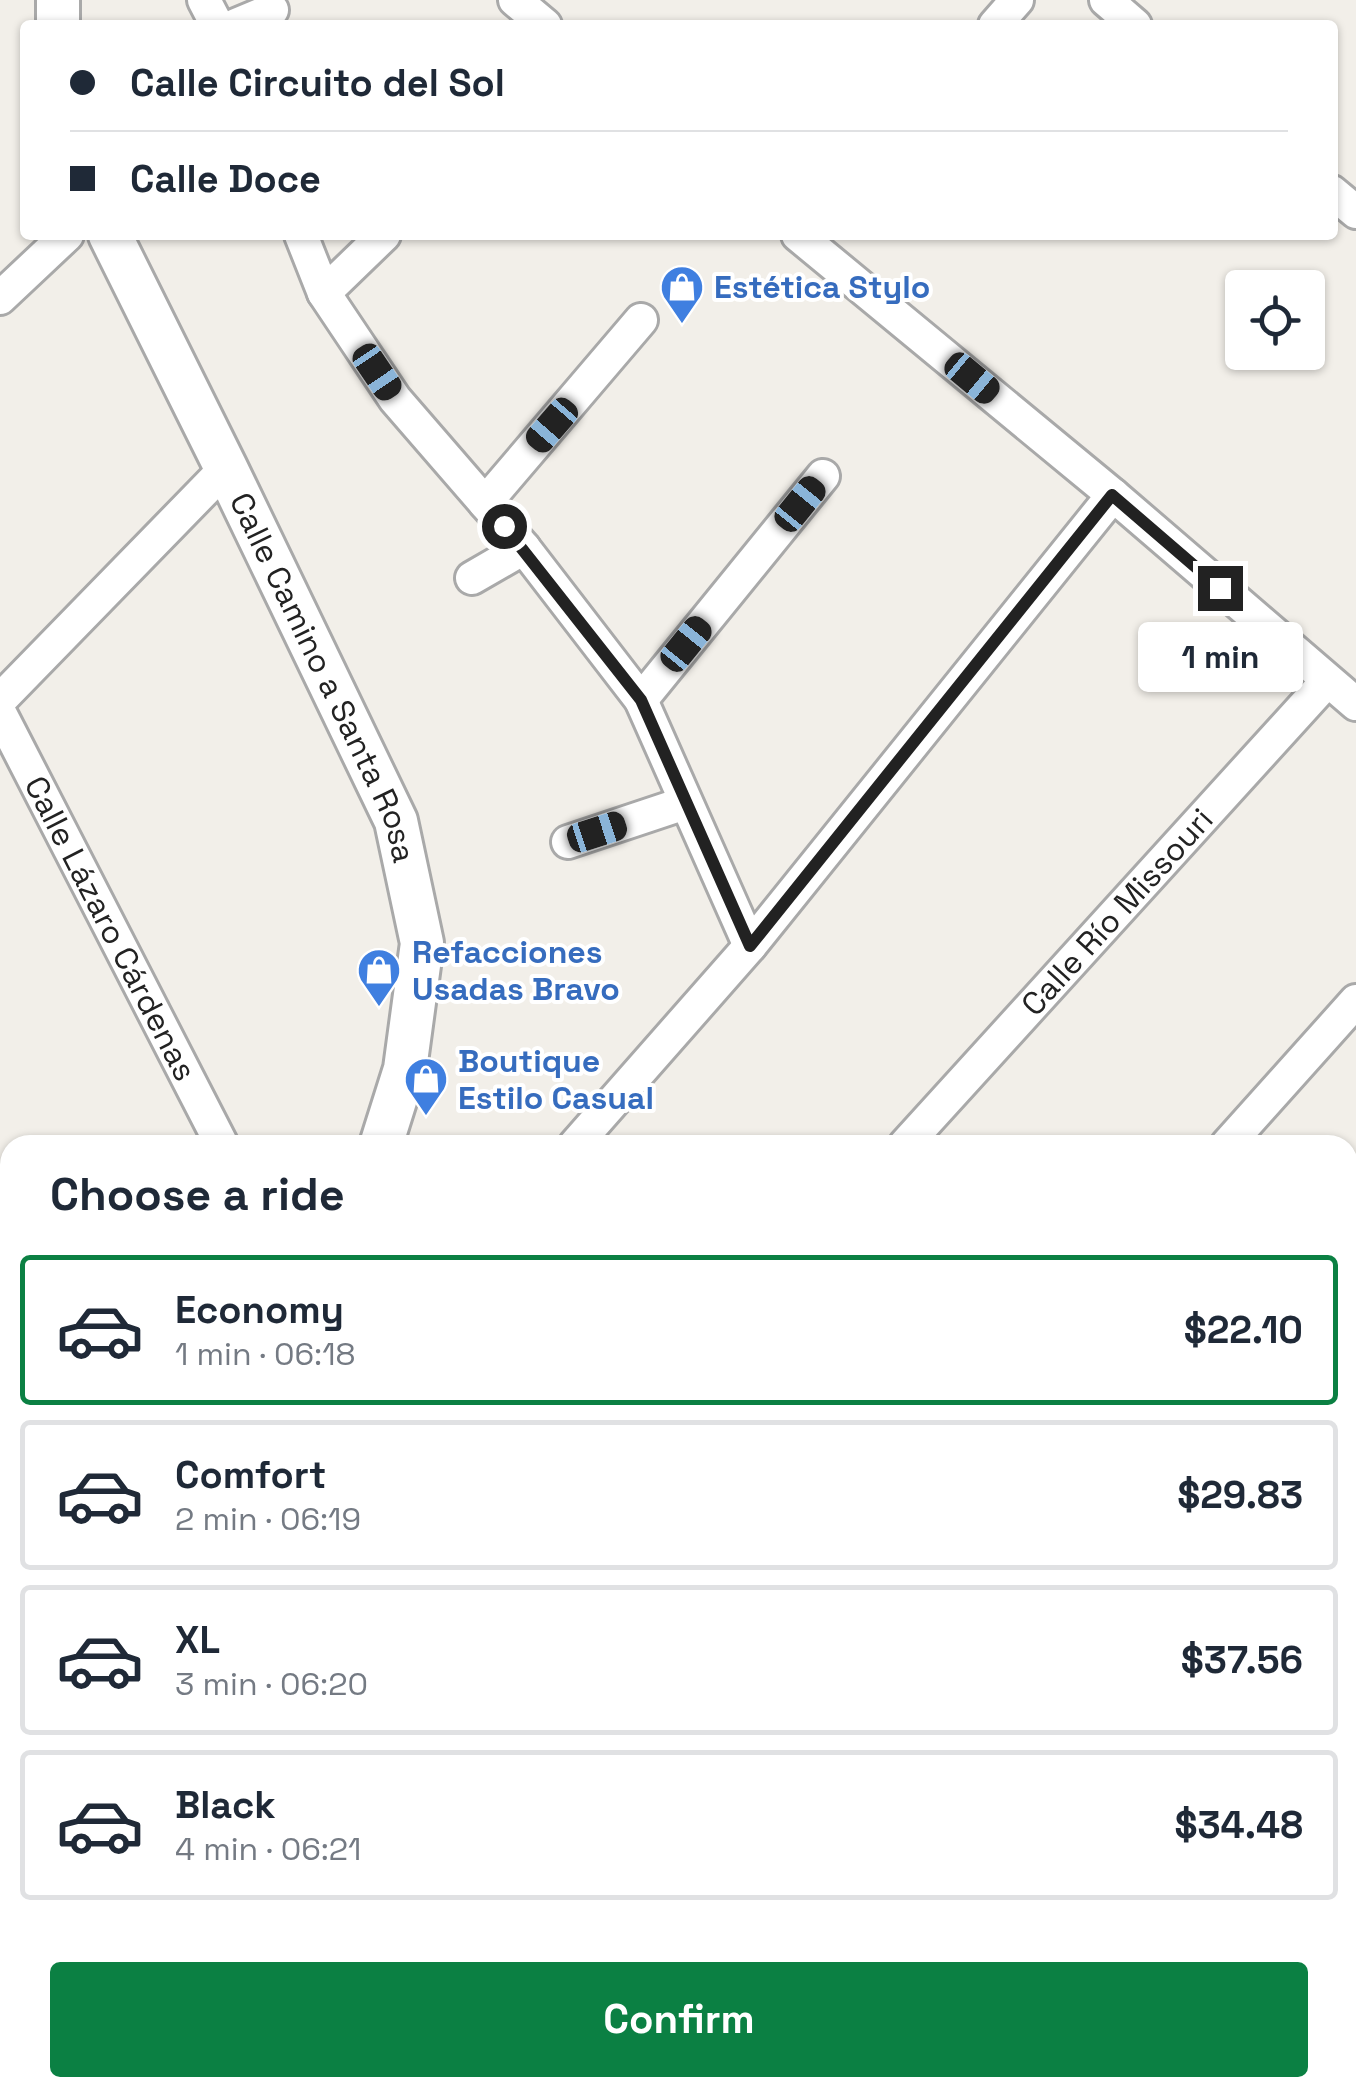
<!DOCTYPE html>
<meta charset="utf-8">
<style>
body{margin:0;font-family:"Space Grotesk",sans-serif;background:#f6f6f7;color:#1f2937;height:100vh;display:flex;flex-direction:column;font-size:38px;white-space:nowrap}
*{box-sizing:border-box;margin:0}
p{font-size:32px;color:#747a83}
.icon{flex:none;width:55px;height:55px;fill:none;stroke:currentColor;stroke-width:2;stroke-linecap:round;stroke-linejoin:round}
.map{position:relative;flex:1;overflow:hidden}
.side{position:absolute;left:0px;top:1135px;width:1358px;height:962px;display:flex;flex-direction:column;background:#fff;border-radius:30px 30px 0 0;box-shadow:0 2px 8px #0004}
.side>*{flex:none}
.guide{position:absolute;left:20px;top:20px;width:1318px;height:220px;border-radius:10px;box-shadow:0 2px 8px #0004;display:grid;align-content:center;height:220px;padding:0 50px;background:#fff}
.buttons{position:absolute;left:1225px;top:270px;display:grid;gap:20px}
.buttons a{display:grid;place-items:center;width:100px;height:100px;border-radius:10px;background:#fff;box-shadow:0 2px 8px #0004;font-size:50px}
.end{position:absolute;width:45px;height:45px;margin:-22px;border:12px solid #222;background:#fff;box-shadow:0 0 0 5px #fff}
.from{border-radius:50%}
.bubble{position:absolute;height:70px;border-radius:10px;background:#fff;box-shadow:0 2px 8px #0004;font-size:32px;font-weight:700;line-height:70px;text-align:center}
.car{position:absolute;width:30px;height:60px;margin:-30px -15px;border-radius:12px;box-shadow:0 0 8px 2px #0007;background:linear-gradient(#222 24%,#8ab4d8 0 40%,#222 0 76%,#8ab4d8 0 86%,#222 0)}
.guide b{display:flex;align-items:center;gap:35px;height:95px;font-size:38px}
.guide b+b{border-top:2px solid #e0e1e3}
.guide i{width:25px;height:25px;background:#1f2937}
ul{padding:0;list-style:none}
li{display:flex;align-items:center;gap:30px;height:150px;margin:0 20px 15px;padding:0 30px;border:5px solid #e0e1e3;border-radius:10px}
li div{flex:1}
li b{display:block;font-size:38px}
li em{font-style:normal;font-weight:700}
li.active{border-color:#0b8043}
li>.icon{width:90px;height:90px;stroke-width:1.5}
h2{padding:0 50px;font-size:45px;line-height:120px}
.primary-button{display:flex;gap:20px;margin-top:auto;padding:20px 50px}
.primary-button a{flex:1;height:115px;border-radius:10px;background:#0b8043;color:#fff;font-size:40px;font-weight:700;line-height:115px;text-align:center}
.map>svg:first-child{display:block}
</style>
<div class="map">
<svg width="1356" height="2097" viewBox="0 0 1356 2097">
<rect width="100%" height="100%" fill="#f2efe9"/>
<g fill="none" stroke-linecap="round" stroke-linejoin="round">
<g stroke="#a9a9a9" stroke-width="38">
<g id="minor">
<path d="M204,0L217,25"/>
<path d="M515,0L545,25"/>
<path d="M1106,0L1135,25"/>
<path d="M236,25L272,10"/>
<path d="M995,25L1017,0"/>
<path d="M1332,192L1356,212"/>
<path d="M301,235L324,293L395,399L524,548L641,700L750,946"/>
<path d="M798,235L1113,495L1356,704"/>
<path d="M324,293L384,235"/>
<path d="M0,298L67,235"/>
<path d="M485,503L641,320"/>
<path d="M472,578L524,548"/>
<path d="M0,700L226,468"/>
<path d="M641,700L823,476"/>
<path id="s1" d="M0,713L222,1145"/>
<path d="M568,842L685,803"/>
<path d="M575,1145L750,946L1113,495"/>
<path id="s2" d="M905,1145L1327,681"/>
<path d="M1227,1145L1356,1001"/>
<path d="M1348,1371L1356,1362"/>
<path d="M1348,1553L1356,1560"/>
<path d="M0,1781L10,1770"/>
<path d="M1348,2044L1356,2035"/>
<path d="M1154,2088L1164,2097"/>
<path d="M25,2097L33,2088"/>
<path d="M339,2097L348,2088"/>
<path d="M663,2097L672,2088"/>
<path d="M975,2097L984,2088"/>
<path d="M1298,2097L1307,2088"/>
</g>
</g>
<g stroke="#a9a9a9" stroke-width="48">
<g id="tertiary">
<path d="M58,25V0"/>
<path id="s3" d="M110,235L226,468L396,821L422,943L405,1069L381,1145"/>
<path d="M0,1545L10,1537"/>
</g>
</g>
<use href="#minor" stroke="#fff" stroke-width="32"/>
<use href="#tertiary" stroke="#fff" stroke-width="42"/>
</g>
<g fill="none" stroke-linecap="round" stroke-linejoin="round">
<path stroke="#222" stroke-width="12" d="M504,526L641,700L750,946L1112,495L1220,588"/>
</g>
<defs>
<g id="shop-pin" transform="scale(2.25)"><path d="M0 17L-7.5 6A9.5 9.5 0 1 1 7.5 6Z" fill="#3f7fe0" stroke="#fff"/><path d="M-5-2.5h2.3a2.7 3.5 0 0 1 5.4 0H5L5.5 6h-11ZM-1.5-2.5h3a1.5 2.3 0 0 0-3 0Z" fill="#fff"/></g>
</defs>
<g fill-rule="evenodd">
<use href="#shop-pin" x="682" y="287"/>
<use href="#shop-pin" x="379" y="970"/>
<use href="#shop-pin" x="426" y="1079"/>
</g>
<g text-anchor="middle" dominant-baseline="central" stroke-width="8" stroke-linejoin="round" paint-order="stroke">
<g font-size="32" font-weight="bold" fill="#366cbe" stroke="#fff" text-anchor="start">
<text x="714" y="287">Estética Stylo</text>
<text x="412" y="952">Refacciones<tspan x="412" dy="37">Usadas Bravo</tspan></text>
<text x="458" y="1061">Boutique<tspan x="458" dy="37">Estilo Casual</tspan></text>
</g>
<g font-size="32" fill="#222" stroke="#fff">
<text stroke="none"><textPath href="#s3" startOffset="492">Calle Camino a Santa Rosa</textPath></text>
<text stroke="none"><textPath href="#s2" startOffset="315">Calle Río Missouri</textPath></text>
<text stroke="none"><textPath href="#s1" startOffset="242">Calle Lázaro Cárdenas</textPath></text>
</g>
</g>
</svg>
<div class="buttons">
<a><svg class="icon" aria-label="locate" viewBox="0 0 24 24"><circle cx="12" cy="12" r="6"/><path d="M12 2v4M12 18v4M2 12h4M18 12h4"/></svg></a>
</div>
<i class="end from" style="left:504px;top:526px"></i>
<i class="end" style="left:1220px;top:588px"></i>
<div class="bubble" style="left:1138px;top:622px;width:165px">1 min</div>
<i class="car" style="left:377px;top:372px;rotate:146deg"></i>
<i class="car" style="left:972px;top:378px;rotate:130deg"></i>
<i class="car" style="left:552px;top:425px;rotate:221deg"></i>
<i class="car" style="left:800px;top:504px;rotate:39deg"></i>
<i class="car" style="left:686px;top:644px;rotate:39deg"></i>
<i class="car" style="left:597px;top:832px;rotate:72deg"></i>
<div class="guide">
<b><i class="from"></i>Calle Circuito del Sol</b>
<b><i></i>Calle Doce</b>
</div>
<section class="side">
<h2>Choose a ride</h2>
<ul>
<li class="active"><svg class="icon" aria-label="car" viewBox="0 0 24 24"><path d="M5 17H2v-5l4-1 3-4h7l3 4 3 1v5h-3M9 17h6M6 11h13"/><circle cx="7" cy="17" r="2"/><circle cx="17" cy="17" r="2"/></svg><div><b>Economy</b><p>1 min · 06:18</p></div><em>$22.10</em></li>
<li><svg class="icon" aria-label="car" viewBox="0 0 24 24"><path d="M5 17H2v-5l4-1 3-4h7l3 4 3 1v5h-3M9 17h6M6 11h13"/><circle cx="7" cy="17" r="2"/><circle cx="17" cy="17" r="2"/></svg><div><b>Comfort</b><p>2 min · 06:19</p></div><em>$29.83</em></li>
<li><svg class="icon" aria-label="car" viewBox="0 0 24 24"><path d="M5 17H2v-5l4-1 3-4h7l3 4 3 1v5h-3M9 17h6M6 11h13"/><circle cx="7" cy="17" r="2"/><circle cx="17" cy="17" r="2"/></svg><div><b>XL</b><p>3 min · 06:20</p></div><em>$37.56</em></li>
<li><svg class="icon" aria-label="car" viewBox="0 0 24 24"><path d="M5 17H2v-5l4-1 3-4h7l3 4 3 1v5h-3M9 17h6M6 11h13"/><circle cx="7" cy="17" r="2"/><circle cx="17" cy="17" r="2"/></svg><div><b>Black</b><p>4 min · 06:21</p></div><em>$34.48</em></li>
</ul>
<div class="primary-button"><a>Confirm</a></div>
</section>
</div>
